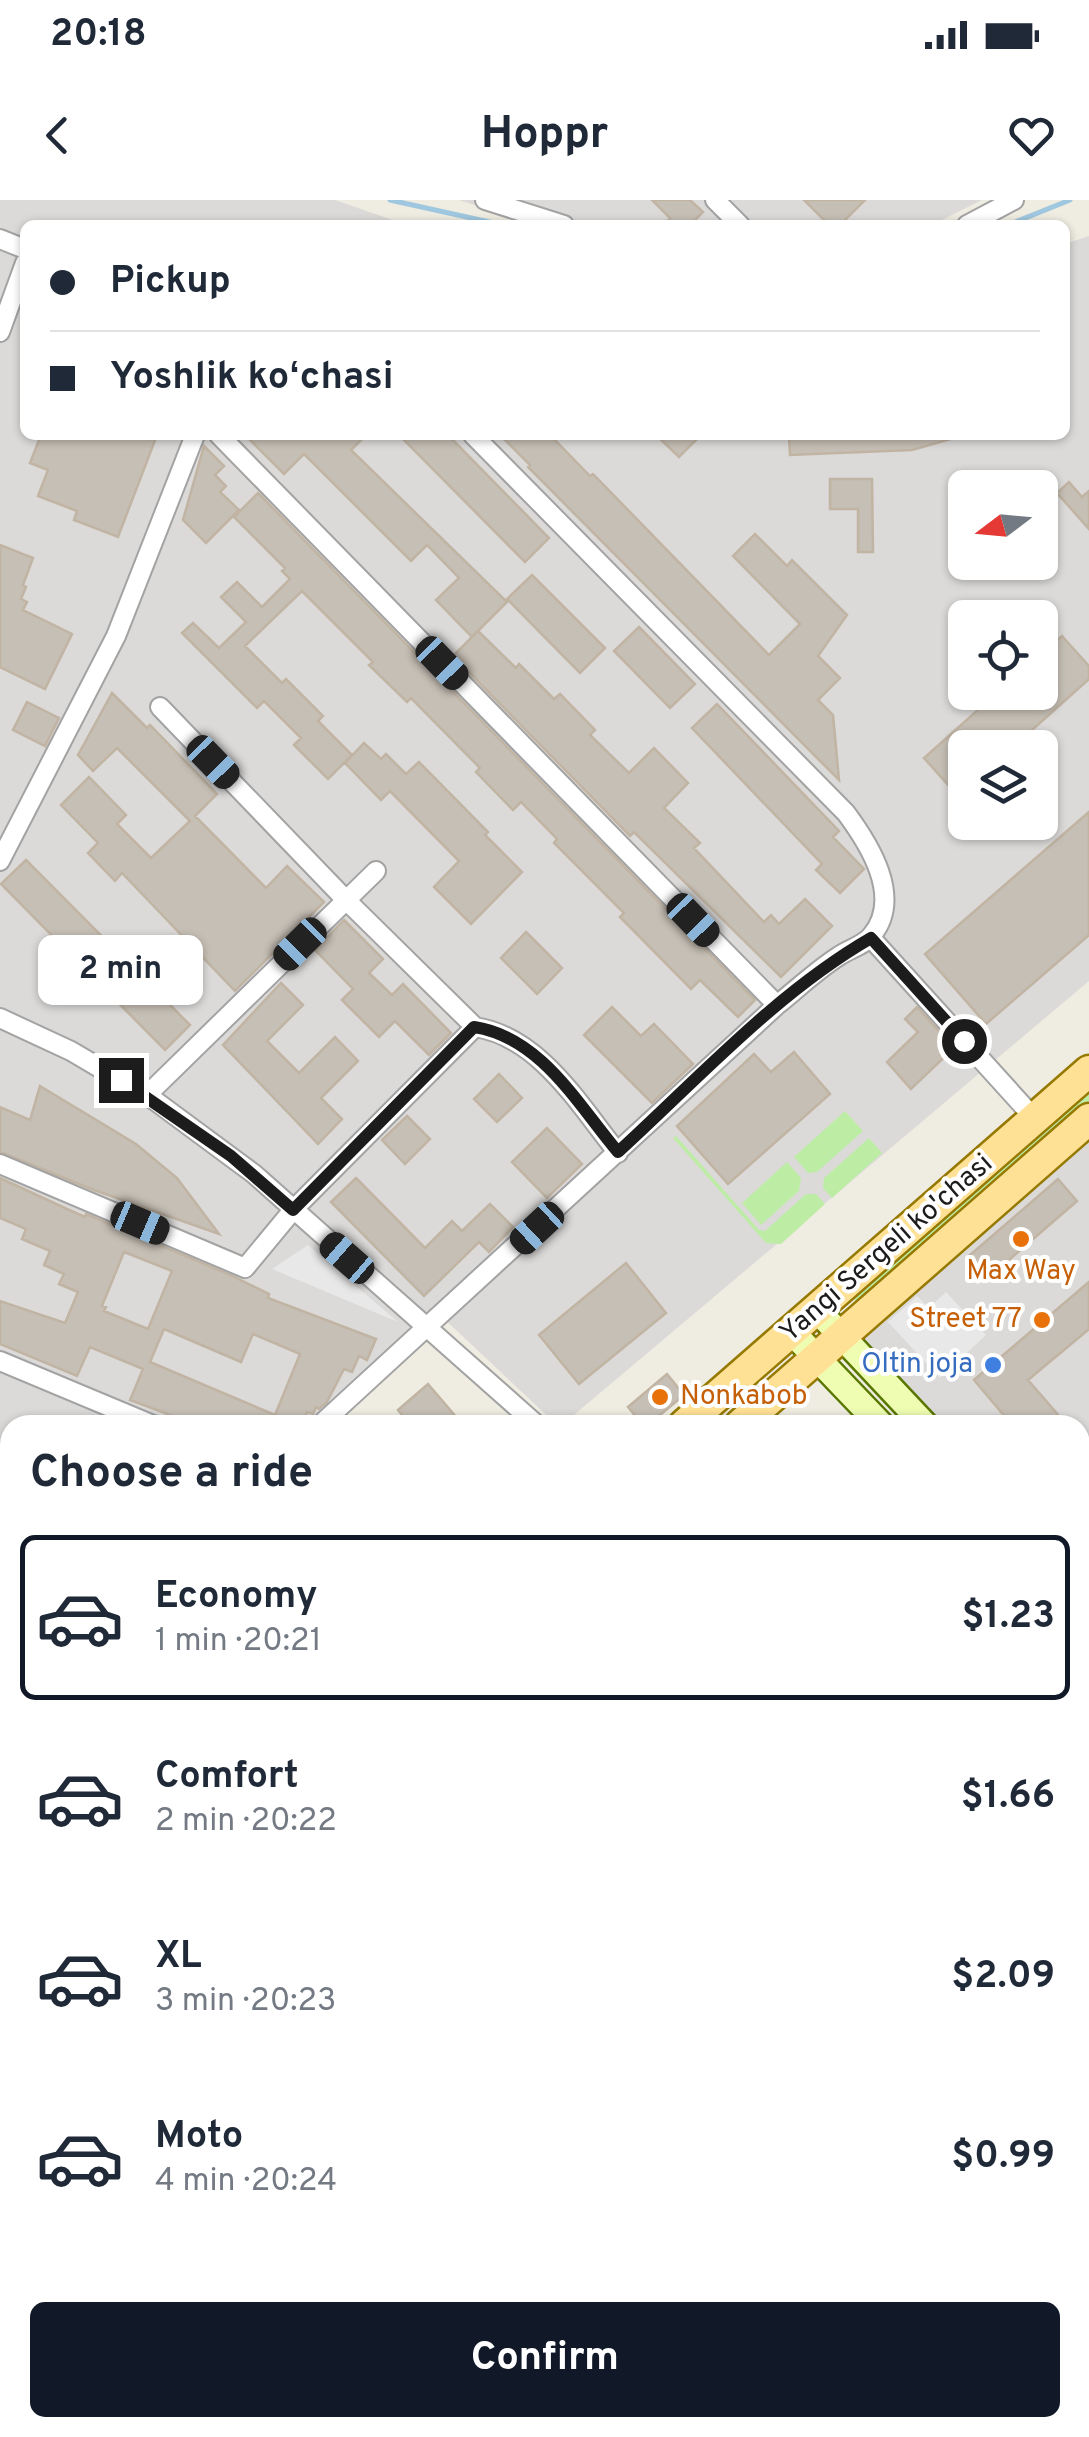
<!DOCTYPE html>
<meta charset="utf-8">
<style>
body{margin:0;font-family:Overpass,sans-serif;background:#f6f6f7;color:#1f2937;height:100vh;display:flex;flex-direction:column;font-size:38px;white-space:nowrap}
*{box-sizing:border-box;margin:0}
p{font-size:32px;color:#747a83}
.icon{flex:none;width:55px;height:55px;fill:none;stroke:currentColor;stroke-width:2;stroke-linecap:round;stroke-linejoin:round}
.map{position:relative;flex:1;overflow:hidden}
.panel{position:absolute;left:0px;top:1215px;width:1090px;height:1022px;display:flex;flex-direction:column;background:#fff;border-radius:30px 30px 0 0;box-shadow:0 2px 8px #0004}
.panel>*{flex:none}
.hud{position:absolute;left:20px;top:20px;width:1050px;height:220px;border-radius:15px;box-shadow:0 2px 8px #0004;display:grid;align-content:center;height:220px;padding:0 30px;background:#fff}
.needle{width:65px;rotate:254deg}
.controls{position:absolute;left:948px;top:270px;display:grid;gap:20px}
.controls a{display:grid;place-items:center;width:110px;height:110px;border-radius:15px;background:#fff;box-shadow:0 2px 8px #0004;font-size:50px}
.end{position:absolute;width:45px;height:45px;margin:-22px;border:12px solid #1c1c1c;background:#fff;box-shadow:0 0 0 5px #fff}
.from{border-radius:50%}
.bubble{position:absolute;height:70px;border-radius:15px;background:#fff;box-shadow:0 2px 8px #0004;font-size:32px;font-weight:700;line-height:70px;text-align:center}
.car{position:absolute;width:30px;height:60px;margin:-30px -15px;border-radius:12px;box-shadow:0 0 8px 2px #0007;background:linear-gradient(#222 24%,#8ab4d8 0 40%,#222 0 76%,#8ab4d8 0 86%,#222 0)}
.hud b{display:flex;align-items:center;gap:35px;height:95px;font-size:38px}
.hud b+b{border-top:2px solid #e0e1e3}
.hud i{width:25px;height:25px;background:#1f2937}
ul{padding:0;list-style:none}
li{display:flex;align-items:center;gap:30px;height:165px;margin:0 20px 15px;padding:0 10px;border:5px solid transparent;border-radius:15px}
li div{flex:1}
li b{display:block;font-size:38px}
li em{font-style:normal;font-weight:700}
li.selected{border-color:#111827}
li>.icon{width:90px;height:90px;stroke-width:1.5}
h2{padding:0 30px;font-size:45px;line-height:120px}
.cta{display:flex;gap:20px;margin-top:auto;padding:20px 30px}
.cta a{flex:1;height:115px;border-radius:15px;background:#111827;color:#fff;font-size:40px;font-weight:700;line-height:115px;text-align:center}
.status{display:flex;justify-content:space-between;align-items:center;height:70px;padding:0 50px;background:#fff;direction:ltr}
.status svg{height:28px;fill:currentColor}
header{display:flex;justify-content:space-between;align-items:center;height:130px;padding:0 30px;background:#fff;font-size:45px;font-weight:700}
.map>svg:first-child{display:block}
</style>
<div class="status"><b>20:18</b><svg viewBox="0 0 49 12"><path d="M0 12V9h3v3zM5 12V6h3v6zM10 12V3h3v9zM15 12V0h3v12zM26 1h20v11H26zM47 4h2v5h-2z"/></svg></div>
<header><svg class="icon" aria-label="back" viewBox="0 0 24 24"><path d="M15 5l-7 7 7 7"/></svg>Hoppr<svg class="icon" aria-label="heart" viewBox="0 0 24 24"><path d="M12 20l-8-8c-3-5 5-10 8-4 3-6 11-1 8 4z"/></svg></header>
<div class="map">
<svg width="1089" height="2237" viewBox="0 0 1089 2237">
<rect width="100%" height="100%" fill="#efece1"/>
<path fill="#dbdad9" fill-rule="evenodd" d="M0,0H335L407,25H25V235H1065V44L1089,36V781L562,1225H557L439,1114L323,1225H10V1524L0,1534ZM965,288H1040V362H965ZM965,418H1040V492H965ZM965,548H1040V622H965Z
M459,0H982L932,25H538Z
M1089,919V1399L1080,1390V1225H925L842,1136Z
M1089,1541V2237H938L929,2228H1080V1550Z"/>
<path fill="#f1d5cf" d="M10,1993V2228H875L884,2237H0V2002Z"/>
<path fill="#bdeca4" d="M1089,887V901L858,1103L851,1095Z
M845,911L863,931L817,972L808,973L794,957Z
M676,936L759,1030L765,1031L806,994H816L825,1004L781,1044L766,1043L673,938Z
M869,938L882,953L832,998L823,988L824,978Z
M787,962L801,978L799,991L761,1025L742,1003Z"/>
<path fill="#e8e8e8" d="M308,1045L398,1122L272,1069Z
M946,1092L986,1135L940,1178L888,1122L917,1096L929,1108Z"/>
<g fill="none" stroke-linecap="round" stroke-linejoin="round">
<path stroke="#9fc7df" stroke-width="5" d="M390,0L503,25
M1008,25L1070,0"/>
<path stroke="#9fc7df" stroke-width="20" d="M913,2228L922,2237"/>
</g>
<path fill="#c6bfb5" stroke="#c1b4a3" stroke-width="2.5" fill-rule="evenodd" d="M652,0H690L703,12L690,25H663L670,18Z
M804,0H865L840,25H829Z
M41,235H157L118,337L74,320L77,311L38,296L48,270L30,263Z
M245,235H366L351,250L507,402L472,437L436,400L459,378L427,345L411,361L304,254L284,274Z
M399,235H448L549,338L525,362Z
M500,235H550L590,276L593,274L769,455L800,424L733,356L755,334L787,366L792,360L847,415L818,456L840,478L818,500L833,515L839,580L528,267L530,265Z
M656,235H701L679,257Z
M789,235H950L951,239L912,250L790,255Z
M204,246L224,266L215,275L226,286L220,292L239,310L206,343L183,320Z
M830,279H872L873,352H858V309H830Z
M1069,282L1082,297L1089,291V329L1057,293Z
M258,293L755,800L738,817L700,780L691,789L620,717L624,713L554,643L557,639L521,602L513,610L476,572L480,568L411,498L407,502L369,465L373,462L302,391L245,446L282,483L286,479L323,516L318,521L352,555L328,579L294,545L301,538L264,501L257,508L182,433L193,423L219,448L246,422L221,397L237,382L262,407L290,379L282,371L285,368L234,317Z
M0,345L33,358L23,385L26,387L21,399L27,402L23,410L72,434L45,489L0,467Z
M532,375L605,448L580,473L507,399Z
M639,427L695,484L670,508L614,451Z
M478,431L516,468L519,464L554,499L560,494L595,530L590,535L629,573L654,548L688,583L664,608L700,643L694,648L764,722L771,715L779,724L805,699L832,726L781,777L634,632L630,636L453,456Z
M1062,436L1089,466V479L1012,548H965V604L924,558L998,492H1040V455Z
M112,493L147,528L150,525L217,594L195,616L266,688L287,666L324,702L235,791L122,673L115,681L88,653L98,643L61,605L89,577L126,615L117,624L151,658L190,621L117,548L93,571L78,555Z
M27,502L59,518L45,546L13,530Z
M717,504L839,631L833,637L864,669L840,693L816,670L822,664L692,528Z
M364,543L381,559L386,554L406,574L419,562L488,632L485,635L522,672L471,724L434,687L459,661L390,591L381,600L345,563Z
M1089,612V735L986,824L925,754Z
M26,660L190,825L165,850L1,684Z
M344,720L383,759L369,773L392,795L403,784L451,833L429,855L395,821L379,837L342,800L353,789L315,750Z
M526,732L562,768L537,794L501,758Z
M281,783L303,805L267,841L299,873L335,837L358,861L321,898L342,919L318,944L223,845Z
M612,807L641,836L654,824L693,864L652,903L584,835Z
M917,807L954,848L911,889L887,862L918,832L905,819Z
M794,852L830,894L728,984L677,926L754,854L771,872Z
M499,874L522,898L497,922L474,899Z
M40,886L136,944L177,978L219,1034L94,990L0,952V907L30,920Z
M407,916L430,939L405,964L382,940Z
M547,928L582,964L547,998L512,962Z
M0,978L67,1009L85,1017L86,1014L228,1074L269,1094L268,1098L376,1139L367,1160L359,1156L352,1172L344,1169L327,1202L319,1209L316,1207L313,1214L307,1212L302,1225H197L130,1200L143,1169L90,1147L77,1176L0,1144V1101L65,1123L78,1092L59,1084L64,1074L44,1065L50,1051L22,1039L26,1029L0,1018ZM124,1052L172,1071L148,1129L104,1111L106,1107L102,1106ZM164,1129L241,1162L253,1134L300,1154L275,1215L150,1162Z
M356,978L425,1048L452,1021L462,1031L490,1004L513,1027L489,1052L479,1042L424,1096L331,1002Z
M1058,979L1077,1001L988,1078L969,1056Z
M626,1063L666,1113L579,1184L539,1135Z
M1089,1082V1129L1028,1180L1067,1225H1012L974,1180Z
M667,1174L684,1195L648,1225H643L628,1207Z
M428,1184L463,1225H410L398,1210Z"/>
<g fill="none" stroke-linecap="round" stroke-linejoin="round">
<g stroke="#a3a3a3" stroke-width="22">
<path id="street" d="M485,0L564,25
M715,0L740,25
M967,25L1014,0
M0,39L25,49
M0,132L25,63
M219,235L777,805
M160,507L345,699L475,827C540,837 579,905 618,953
M0,661L116,436L195,235
M871,738L1035,919
M0,818L71,851L154,900L254,974L537,1225
M146,896L376,671
M0,964L245,1068L293,1010L475,827
M0,1161L153,1225
M320,1225L777,805C797,789 817,770 839,756C849,749 865,745 872,735C903,697 869,644 846,613L473,235
M0,1355L10,1359
M0,1512L10,1503
M0,1688L10,1692
M934,2228L944,2237"/>
</g>
<g stroke="#597700" stroke-width="30">
<path id="secondary" d="M817,1110L925,1225
M792,1132L881,1225
M1080,1390L1089,1399
M1080,1435L1089,1444"/>
</g>
<g stroke="#957900" stroke-width="35">
<path id="primary" d="M684,1225L1089,871
M740,1225L1089,919
M0,1824L10,1816
M0,1875L10,1867"/>
</g>
<use href="#street" stroke="#fff" stroke-width="18"/>
<use href="#secondary" stroke="#eefdb1" stroke-width="25"/>
<use href="#primary" stroke="#ffe196" stroke-width="30"/>
</g>
<g fill="none" stroke-linecap="round" stroke-linejoin="round">
<path stroke="#1c1c1c" stroke-width="12" d="M121,880L231,956L293,1010L474,827C541,837 578,905 618,952C699,878 776,793 871,738L964,841"/>
</g>
<g fill="#e8710a" stroke="#fff" stroke-width="4">
<circle cx="1021" cy="1039" r="10"/>
<circle cx="1042" cy="1120" r="10"/>
<circle cx="660" cy="1197" r="10"/>
</g>
<circle fill="#3f7fe0" stroke="#fff" stroke-width="4" cx="993" cy="1165" r="10"/>
<g text-anchor="middle" dominant-baseline="central" stroke-width="8" stroke-linejoin="round" paint-order="stroke">
<g font-size="28" fill="#1c1c1c" stroke="#fff">
<text transform="translate(887 1049) rotate(-41)">Yangi Sergeli ko'chasi</text>
</g>
<g font-size="28" fill="#c56008" stroke="#fff">
<text x="1021" y="1072">Max Way</text>
<text x="1022" y="1120" text-anchor="end">Street 77</text>
<text x="680" y="1197" text-anchor="start">Nonkabob</text>
</g>
<g font-size="28" fill="#366cbe" stroke="#fff" text-anchor="end">
<text x="973" y="1165">Oltin joja</text>
</g>
</g>
</svg>
<div class="controls">
<a><svg class="needle" viewBox="-14 -14 28 28"><path d="M0-13l5 13h-10z" fill="#e53935"/><path d="M0 13l5-13h-10z" fill="#747a83"/></svg></a>
<a><svg class="icon" aria-label="locate" viewBox="0 0 24 24"><circle cx="12" cy="12" r="6"/><path d="M12 2v4M12 18v4M2 12h4M18 12h4"/></svg></a>
<a><svg class="icon" aria-label="layers" viewBox="0 0 24 24"><path d="M12 4l9 5-9 5-9-5zM3 14l9 5 9-5"/></svg></a>
</div>
<i class="end from" style="left:964px;top:841px"></i>
<i class="end" style="left:121px;top:880px"></i>
<div class="bubble" style="left:38px;top:735px;width:165px">2 min</div>
<i class="car" style="left:442px;top:463px;rotate:136deg"></i>
<i class="car" style="left:213px;top:562px;rotate:136deg"></i>
<i class="car" style="left:693px;top:720px;rotate:136deg"></i>
<i class="car" style="left:300px;top:744px;rotate:225deg"></i>
<i class="car" style="left:140px;top:1023px;rotate:113deg"></i>
<i class="car" style="left:537px;top:1028px;rotate:227deg"></i>
<i class="car" style="left:347px;top:1058px;rotate:311deg"></i>
<div class="hud">
<b><i class="from"></i>Pickup</b>
<b><i></i>Yoshlik koʻchasi</b>
</div>
<section class="panel">
<h2>Choose a ride</h2>
<ul>
<li class="selected"><svg class="icon" aria-label="car" viewBox="0 0 24 24"><path d="M5 17H2v-5l4-1 3-4h7l3 4 3 1v5h-3M9 17h6M6 11h13"/><circle cx="7" cy="17" r="2"/><circle cx="17" cy="17" r="2"/></svg><div><b>Economy</b><p>1 min · 20:21</p></div><em>$1.23</em></li>
<li><svg class="icon" aria-label="car" viewBox="0 0 24 24"><path d="M5 17H2v-5l4-1 3-4h7l3 4 3 1v5h-3M9 17h6M6 11h13"/><circle cx="7" cy="17" r="2"/><circle cx="17" cy="17" r="2"/></svg><div><b>Comfort</b><p>2 min · 20:22</p></div><em>$1.66</em></li>
<li><svg class="icon" aria-label="car" viewBox="0 0 24 24"><path d="M5 17H2v-5l4-1 3-4h7l3 4 3 1v5h-3M9 17h6M6 11h13"/><circle cx="7" cy="17" r="2"/><circle cx="17" cy="17" r="2"/></svg><div><b>XL</b><p>3 min · 20:23</p></div><em>$2.09</em></li>
<li><svg class="icon" aria-label="car" viewBox="0 0 24 24"><path d="M5 17H2v-5l4-1 3-4h7l3 4 3 1v5h-3M9 17h6M6 11h13"/><circle cx="7" cy="17" r="2"/><circle cx="17" cy="17" r="2"/></svg><div><b>Moto</b><p>4 min · 20:24</p></div><em>$0.99</em></li>
</ul>
<div class="cta"><a>Confirm</a></div>
</section>
</div>
